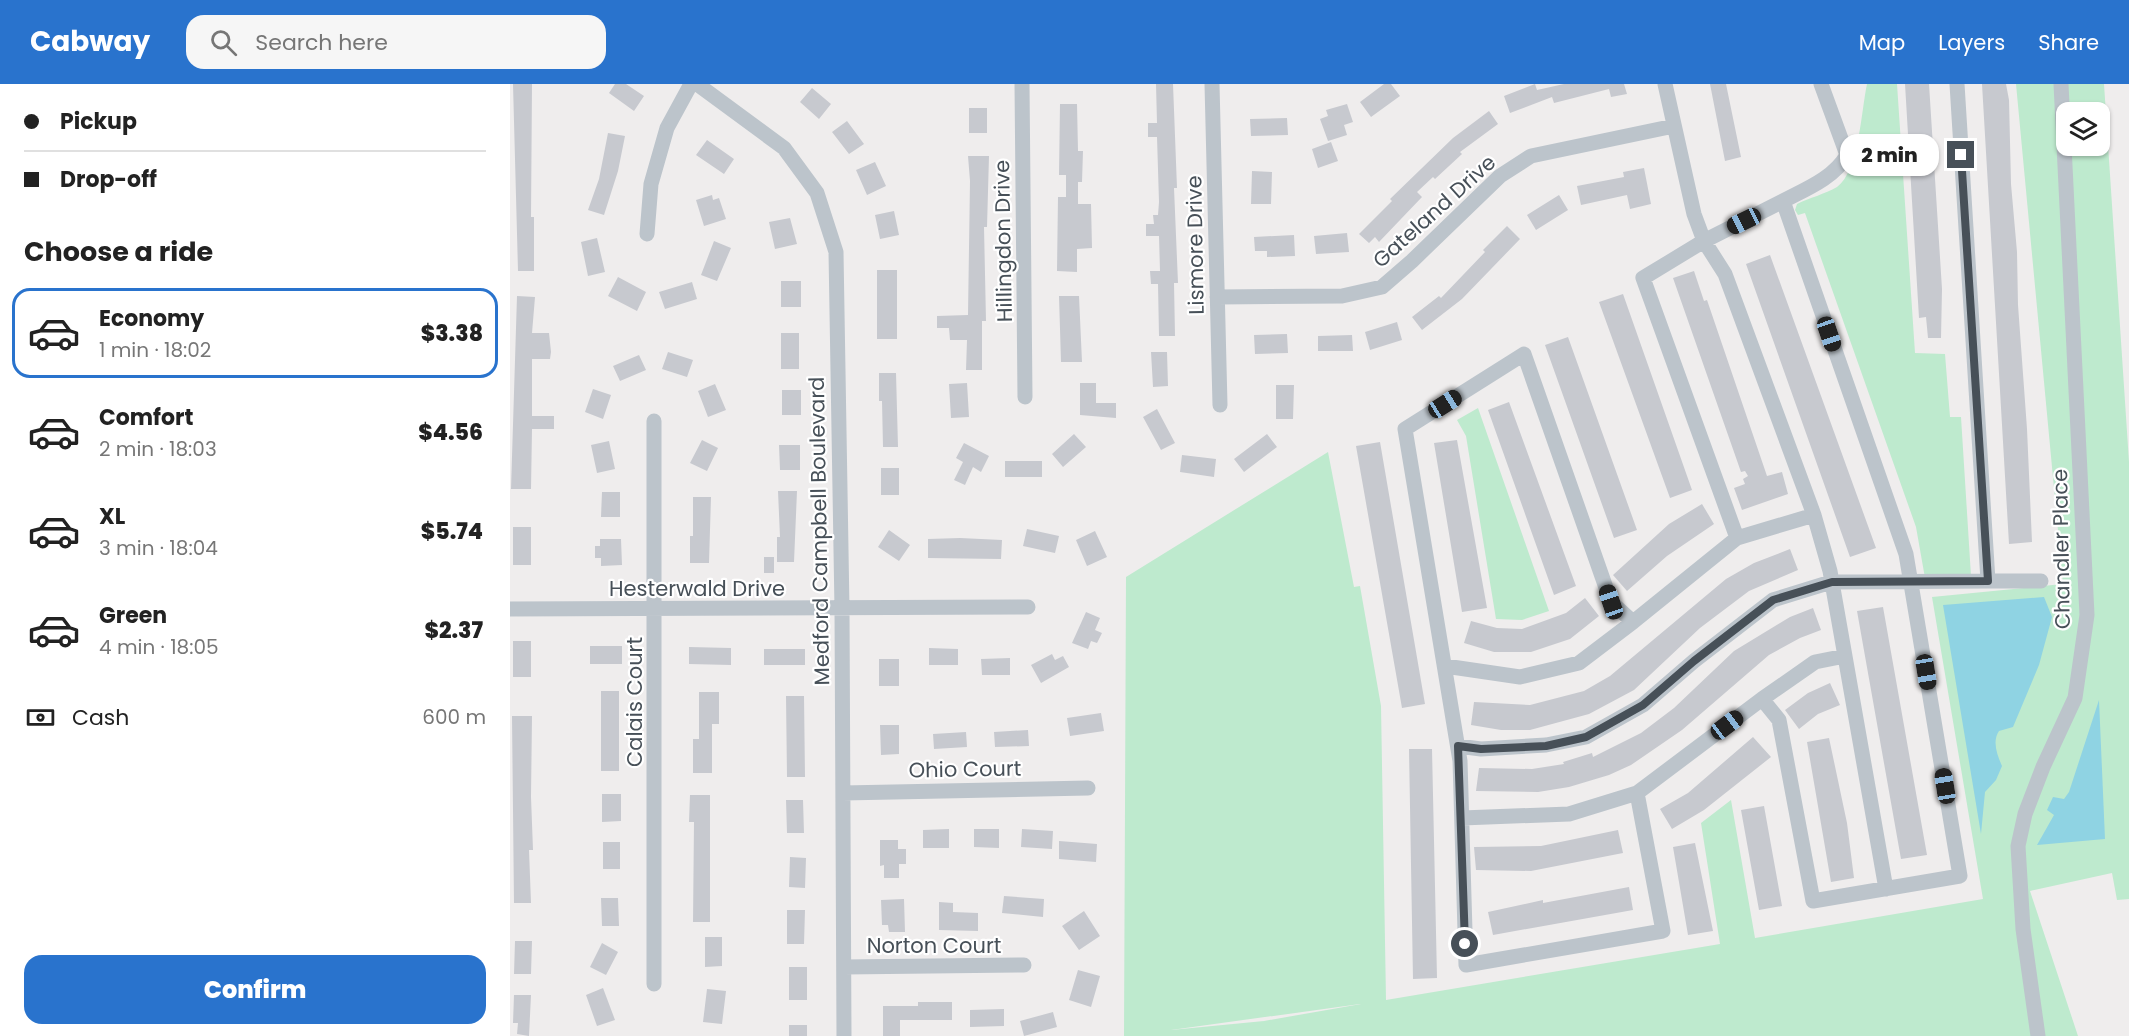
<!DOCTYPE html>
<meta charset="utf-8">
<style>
body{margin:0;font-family:Poppins,sans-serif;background:#f6f6f6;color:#222;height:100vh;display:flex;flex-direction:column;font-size:22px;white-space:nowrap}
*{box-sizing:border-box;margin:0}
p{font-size:20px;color:#767676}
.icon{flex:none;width:33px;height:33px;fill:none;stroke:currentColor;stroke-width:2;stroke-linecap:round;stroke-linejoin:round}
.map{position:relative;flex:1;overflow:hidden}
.panel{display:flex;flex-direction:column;background:#fff;width:510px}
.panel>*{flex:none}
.guide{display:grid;align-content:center;height:132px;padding:0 24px;background:#fff}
.controls{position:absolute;left:1546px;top:18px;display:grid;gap:12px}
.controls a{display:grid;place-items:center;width:54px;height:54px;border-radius:12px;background:#fff;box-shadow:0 2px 4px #0004;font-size:30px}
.end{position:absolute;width:27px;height:27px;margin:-14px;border:8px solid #475058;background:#fff;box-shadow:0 0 0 3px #fff}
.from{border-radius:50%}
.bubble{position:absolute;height:42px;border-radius:18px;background:#fff;box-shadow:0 2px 4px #0004;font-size:20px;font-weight:800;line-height:42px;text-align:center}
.car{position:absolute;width:18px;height:36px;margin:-18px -9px;border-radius:8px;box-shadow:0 0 4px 2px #0007;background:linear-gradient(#222 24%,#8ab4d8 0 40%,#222 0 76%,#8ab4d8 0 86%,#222 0)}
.guide b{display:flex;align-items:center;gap:21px;height:57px;font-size:22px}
.guide b+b{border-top:2px solid #e0e0e0}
.guide i{width:15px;height:15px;background:#222}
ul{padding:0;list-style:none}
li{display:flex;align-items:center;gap:18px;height:90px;margin:0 12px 9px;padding:0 12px;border:3px solid transparent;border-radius:18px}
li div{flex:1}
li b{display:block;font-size:22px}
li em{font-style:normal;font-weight:800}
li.active{border-color:#2973cd}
li>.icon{width:54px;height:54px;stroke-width:1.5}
h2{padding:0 24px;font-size:27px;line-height:72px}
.pay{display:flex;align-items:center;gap:15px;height:66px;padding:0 24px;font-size:22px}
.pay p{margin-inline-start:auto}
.primary-button{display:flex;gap:12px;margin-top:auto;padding:12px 24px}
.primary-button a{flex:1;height:69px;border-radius:18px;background:#2973cd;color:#fff;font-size:24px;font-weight:800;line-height:69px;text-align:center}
header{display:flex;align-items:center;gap:36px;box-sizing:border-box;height:84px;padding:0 30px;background:#2973cd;color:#fff}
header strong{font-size:28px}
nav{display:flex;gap:33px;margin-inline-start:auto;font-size:21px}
.search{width:420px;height:54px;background:#f6f6f6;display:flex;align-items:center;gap:15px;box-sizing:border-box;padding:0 21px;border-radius:18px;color:#767676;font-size:22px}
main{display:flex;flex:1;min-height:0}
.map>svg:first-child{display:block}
</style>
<header>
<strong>Cabway</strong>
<div class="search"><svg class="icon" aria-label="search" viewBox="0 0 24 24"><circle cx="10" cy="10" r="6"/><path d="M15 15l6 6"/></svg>Search here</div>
<nav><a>Map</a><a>Layers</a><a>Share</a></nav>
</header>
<main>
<section class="panel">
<div class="guide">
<b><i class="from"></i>Pickup</b>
<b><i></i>Drop-off</b>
</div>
<h2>Choose a ride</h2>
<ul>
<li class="active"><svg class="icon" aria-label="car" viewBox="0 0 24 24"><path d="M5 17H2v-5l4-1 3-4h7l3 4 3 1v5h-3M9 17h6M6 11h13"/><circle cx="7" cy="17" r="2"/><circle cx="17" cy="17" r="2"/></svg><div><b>Economy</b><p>1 min · 18:02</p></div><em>$3.38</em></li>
<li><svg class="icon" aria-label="car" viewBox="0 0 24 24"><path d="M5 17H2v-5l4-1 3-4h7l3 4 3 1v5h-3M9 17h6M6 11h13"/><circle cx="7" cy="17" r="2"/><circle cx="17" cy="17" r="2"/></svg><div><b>Comfort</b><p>2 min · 18:03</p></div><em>$4.56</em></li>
<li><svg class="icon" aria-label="car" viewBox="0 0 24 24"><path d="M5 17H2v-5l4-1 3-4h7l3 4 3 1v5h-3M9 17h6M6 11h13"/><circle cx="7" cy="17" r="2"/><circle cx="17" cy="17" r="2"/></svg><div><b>XL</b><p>3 min · 18:04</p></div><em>$5.74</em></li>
<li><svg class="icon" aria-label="car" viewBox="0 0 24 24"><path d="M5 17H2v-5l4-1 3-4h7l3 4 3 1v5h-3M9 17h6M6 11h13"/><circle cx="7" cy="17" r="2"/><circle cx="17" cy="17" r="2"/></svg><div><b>Green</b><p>4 min · 18:05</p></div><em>$2.37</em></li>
</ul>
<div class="pay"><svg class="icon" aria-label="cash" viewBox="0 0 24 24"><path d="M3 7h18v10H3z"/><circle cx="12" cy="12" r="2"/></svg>Cash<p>600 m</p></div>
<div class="primary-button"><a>Confirm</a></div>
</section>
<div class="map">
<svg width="1619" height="952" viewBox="0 0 1619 952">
<rect width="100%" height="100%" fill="#efeded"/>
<path fill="#beeace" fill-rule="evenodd" d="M1357,0H1387L1405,269L1435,270L1440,333H1451L1461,492L1415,494L1406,443L1295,129L1288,131L1285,126L1287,120C1299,114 1315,110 1327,103C1349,87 1351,28 1357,0Z
M1506,0H1594L1619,378V815L1607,816L1602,789L1520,807L1568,952H614L616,493L818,368L844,503L850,502L871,622L876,916L1210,860L1191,739L1221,716L1245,854L1473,815L1422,513L1553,500ZM1557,28H1590V62H1557ZM851,920L754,937L661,946L850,920Z
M968,324L1039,527L1012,536L986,535L956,352L947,336Z"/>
<path fill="#8fd3e3" d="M1534,513L1542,533L1529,581L1503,643L1489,647C1482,657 1487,671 1492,682L1486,696L1475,708L1471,750L1433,521Z
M1589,616L1595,755L1527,761L1544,731L1537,726L1543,713L1554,715L1559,708Z"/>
<path fill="#c7c9cf" d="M3,0H22L21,133H24V187H8Z
M105,0H116L134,12L124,27L99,9Z
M646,0H663L667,104H664L668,199H664L665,252H649L648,200H641L640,187H650L649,152H636V140H644L643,131H648L649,118L647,53H638V39H647Z
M874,0H881L890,12L861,33L850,18Z
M1025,0L1027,6L1054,0H1114L1117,10L1101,13L1099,5L1044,19L1042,13L1000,29L994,12Z
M1200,0H1216L1231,73L1215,77Z
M1395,0H1419L1432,205L1431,254H1418L1416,233L1409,234Z
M1472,0H1496L1499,16L1501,100L1507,168L1508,221L1517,345L1522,458L1499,460Z
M302,4L321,20L309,35L290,18Z
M550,20H567L568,67H573L572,98H568V120H581L582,164L567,165V188L547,187L548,113H556V91H549Z
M837,20L843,38L834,41L837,51L818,57L810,35L818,32L816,26Z
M459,24H477V49H459Z
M979,27L988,40L950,68L952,70L925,95L923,93L907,108L912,113L869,158L865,153L859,159L849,150L882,117L880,115L943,54Z
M777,34L778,51L741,52L740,35Z
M337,37L354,60L339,70L322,48Z
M98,49L115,52L108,87L94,131L78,126L89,95Z
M197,56L224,75L214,90L186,71Z
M821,58L828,77L808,84L802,65Z
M458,72H479L477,143H474L476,237H472V286H456L457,256H440L439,244H427V232L458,231L460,97Z
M365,78L376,102L357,111L346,86Z
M1134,84L1141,120L1120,125L1117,111L1071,121L1067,102L1114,93L1113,88Z
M742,87L762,88L761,120H741Z
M202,111L203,116L209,114L216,135L194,142L186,116Z
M1049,111L1058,126L1026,146L1017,131Z
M384,127L389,151L370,155L365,131Z
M280,134L287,160L265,165L259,138Z
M997,142L1010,155L952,215L912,246L902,233L929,212L931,214L975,168L973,166Z
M837,149L839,168L806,170L804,152Z
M784,151L785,172L757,173V167H745L744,153Z
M87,154L95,188L78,192L71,158Z
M204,157L221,164L207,197L191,191Z
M1260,171L1366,464L1340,473L1236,180Z
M367,186H387V255H367Z
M1184,187L1194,217L1197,216L1257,392L1272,388L1278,410L1232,426L1224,404L1235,400L1233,395L1238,392L1235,387L1231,388L1163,194Z
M108,193L136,208L127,227L98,212Z
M271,197H291V223H271Z
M182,198L187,215L155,225L149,208Z
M1113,210L1182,406L1160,414L1089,218Z
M7,212L25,213L22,249H39L41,268L40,275H22V332H44V345H22L21,405H1Z
M549,212H569L572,278H551Z
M887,238L892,256L860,266L855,248Z
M271,249H289V285H271Z
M777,250L778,269L745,270L744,251Z
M842,251L843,267H808V252Z
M1058,253L1127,446L1104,454L1035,261Z
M158,268L183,276L177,293L152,285Z
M641,268H657L658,302L643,303Z
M129,271L136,286L110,297L103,282Z
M369,289H386L388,363H373L372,317H369Z
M457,299L459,333L441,334L439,300Z
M570,299H586V319H606V334L570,331Z
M205,300L216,326L198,333L188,307Z
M766,301H784L783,335H766Z
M83,305L101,311L93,335L75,328Z
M272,306H291V331H272Z
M999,318L1066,502L1044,511L978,326Z
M647,325L665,359L651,366L633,333Z
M564,350L576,363L553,383L542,370Z
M757,350L767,363L734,388L724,375Z
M192,356L208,364L197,387L180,379Z
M947,356L977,524L952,528L924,359Z
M99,357L105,385L87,389L81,361Z
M870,358L915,620L892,624L846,362Z
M454,359L479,372L471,388L463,383L455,401L444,396L453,378L446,374Z
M269,361H290V386H270Z
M672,371L706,375L704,393L670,388Z
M495,377H532V393H495Z
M371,384H389V411H371Z
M268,407H287L284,478H267V453H270Z
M92,408H110V433H91Z
M183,413H201L199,479H180V452H183Z
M1192,420L1204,440L1157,472L1117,507L1103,491L1159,440Z
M3,443H21V481H3Z
M517,445L549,452L545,469L513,462Z
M379,446L400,461L389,477L368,463Z
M585,447L597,473L577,482L566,456Z
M450,454L492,456L491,475L418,474V455Z
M90,455H111L112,481L91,482V474H85V462H90Z
M1280,465L1288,486L1239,507L1190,544L1124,606L1079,630L1020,646H991L961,641L964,618L1020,621L1074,607L1100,592L1216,495L1244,479Z
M254,473H264V489H254Z
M1075,514L1089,532L1060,555L1021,568H984L954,559L961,537L987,544L1012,545L1056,529Z
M1373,523L1417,771L1391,775L1347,527Z
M1303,524L1311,546L1290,554L1259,571L1172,646L1121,681L1099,691L1059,703L1028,708L966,707L969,684L1022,685L1054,680L1053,678L1082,669L1083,673L1131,649L1164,624L1224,567L1280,533Z
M576,528L590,534L585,546L592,549L587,559L581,557L578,565L562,559Z
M3,557H21V593H3Z
M80,562H112V580H80Z
M179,563L221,564V581L179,580Z
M419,564L448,565V581H419Z
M254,565H295V581H254Z
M542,570L545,576L553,572L559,583L531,599L521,581Z
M500,574V591H472L471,575Z
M369,575H389V602H369Z
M1320,599L1330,621L1308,630L1289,645L1275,626L1298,609Z
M91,607H109V687H91Z
M189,608H209V640H202V689H183V655H189Z
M276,612H294L295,693H277Z
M591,629L594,647L560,652L557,634Z
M2,632H22L21,713L23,766H19L21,819H4Z
M370,641H389V670L371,671Z
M518,646L519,662L485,663L484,648Z
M456,648L457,663L424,665L423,650Z
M1243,653L1261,673L1194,726L1162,745L1150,725L1178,709Z
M1319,654L1337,739L1344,794L1321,798L1297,658Z
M899,665H922L927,894L903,895Z
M92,710H111V737L92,738Z
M180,711H200V838H183L184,738H179Z
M276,716H293L294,749H277Z
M1254,722L1272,822L1249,826L1231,726Z
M439,745V764H413V746Z
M464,745H489V764L464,763Z
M512,745L543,747L542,765L511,763Z
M1108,746L1113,769L1021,787L966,786L964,763L1031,762Z
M370,756H388V765H396V780H389V794H374V781L370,782Z
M549,757L587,760L586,778L549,775Z
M93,758H110V785H93Z
M1185,759L1203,847L1178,851L1163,763Z
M280,773L296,774L295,804L279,803Z
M1119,803L1123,826L983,851L978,828L1033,816V819Z
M494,812L534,815L533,833L492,829Z
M91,814H108L109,842H92Z
M394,815L395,848H379L378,841H372L371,816Z
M429,818L443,819V828L468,829V847L429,846Z
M277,826H295L294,860H277Z
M574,827L590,852L569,866L552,842Z
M195,853H212V882L195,883Z
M5,857H22L21,890H4Z
M92,859L108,868L96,891L80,883Z
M279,883H297V916H279Z
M568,886L590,892L581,923L559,916Z
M93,904L105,936L87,942L76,911Z
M197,905L216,907L212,940L193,938Z
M4,911H21L19,952L7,950L8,939H3Z
M408,918H442V936H390V952H373V922H408Z
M494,925V942L460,943V926Z
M543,928L547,943L514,952L510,937Z
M279,941H297V952H279Z"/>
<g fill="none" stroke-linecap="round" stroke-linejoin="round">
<path stroke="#bcc4cb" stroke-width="15" d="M187,0L274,64L307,109L326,168L332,525L334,952
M512,0L515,313
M702,0L710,321
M1155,0L1184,130L1194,157L1273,117L1396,470L1450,792L1303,817L1269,636L1252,615L1127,709L1153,847L956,881L950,677L895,345L1014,270L1101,518L1123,538L1227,454L1304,431L1215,190L1194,157L1133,194L1227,454
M1273,117C1296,105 1324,94 1337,71L1311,0
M137,150L141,100L157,44L181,0
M707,213L832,212L872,203L902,177L990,92L1021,72L1164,42
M1304,431L1320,487L1376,805
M1478,497H1531
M0,525L518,523
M935,582L1010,593L1069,579L1123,538
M1252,615L1305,578L1335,572
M948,662L971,665L1036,661L1076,653L1133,621L1184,577L1263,516L1321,498L1478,497L1447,0
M333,709L578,704
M952,734L1059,730L1127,709
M334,883L514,881
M144,900V337
M1528,952L1513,845L1508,762L1515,730L1533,683L1565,614L1577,531L1551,0"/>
</g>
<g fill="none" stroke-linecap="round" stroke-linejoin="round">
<path stroke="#475058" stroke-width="8" d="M955,860L948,662L971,665L1036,662L1076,653L1133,621L1184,577L1263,516L1322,498L1478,497L1451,71"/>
</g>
<g text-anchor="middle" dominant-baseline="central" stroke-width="4.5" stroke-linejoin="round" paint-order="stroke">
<g font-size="21" fill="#475058" stroke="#fff">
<text transform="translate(924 127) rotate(-42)">Gateland Drive</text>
<text transform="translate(493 157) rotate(-91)">Hillingdon Drive</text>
<text transform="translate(685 161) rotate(-91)">Lismore Drive</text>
<text transform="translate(309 447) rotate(-91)">Medford Campbell Boulevard</text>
<text transform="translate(1551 465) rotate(-91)">Chandler Place</text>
<text x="187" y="504">Hesterwald Drive</text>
<text transform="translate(124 618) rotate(-90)">Calais Court</text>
<text transform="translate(455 685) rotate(-1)">Ohio Court</text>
<text x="424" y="861">Norton Court</text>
</g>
</g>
</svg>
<div class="controls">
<a><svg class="icon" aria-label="layers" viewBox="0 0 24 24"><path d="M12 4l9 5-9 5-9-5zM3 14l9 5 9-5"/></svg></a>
</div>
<i class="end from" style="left:955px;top:860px"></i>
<i class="end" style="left:1451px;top:71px"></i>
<div class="bubble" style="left:1330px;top:50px;width:99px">2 min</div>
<i class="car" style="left:1234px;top:137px;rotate:244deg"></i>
<i class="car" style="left:1319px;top:250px;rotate:161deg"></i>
<i class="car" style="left:935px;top:320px;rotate:58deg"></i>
<i class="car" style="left:1101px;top:518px;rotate:341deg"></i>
<i class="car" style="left:1416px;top:588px;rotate:171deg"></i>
<i class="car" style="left:1217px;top:641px;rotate:53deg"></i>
<i class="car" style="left:1435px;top:702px;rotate:351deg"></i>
</div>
</main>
